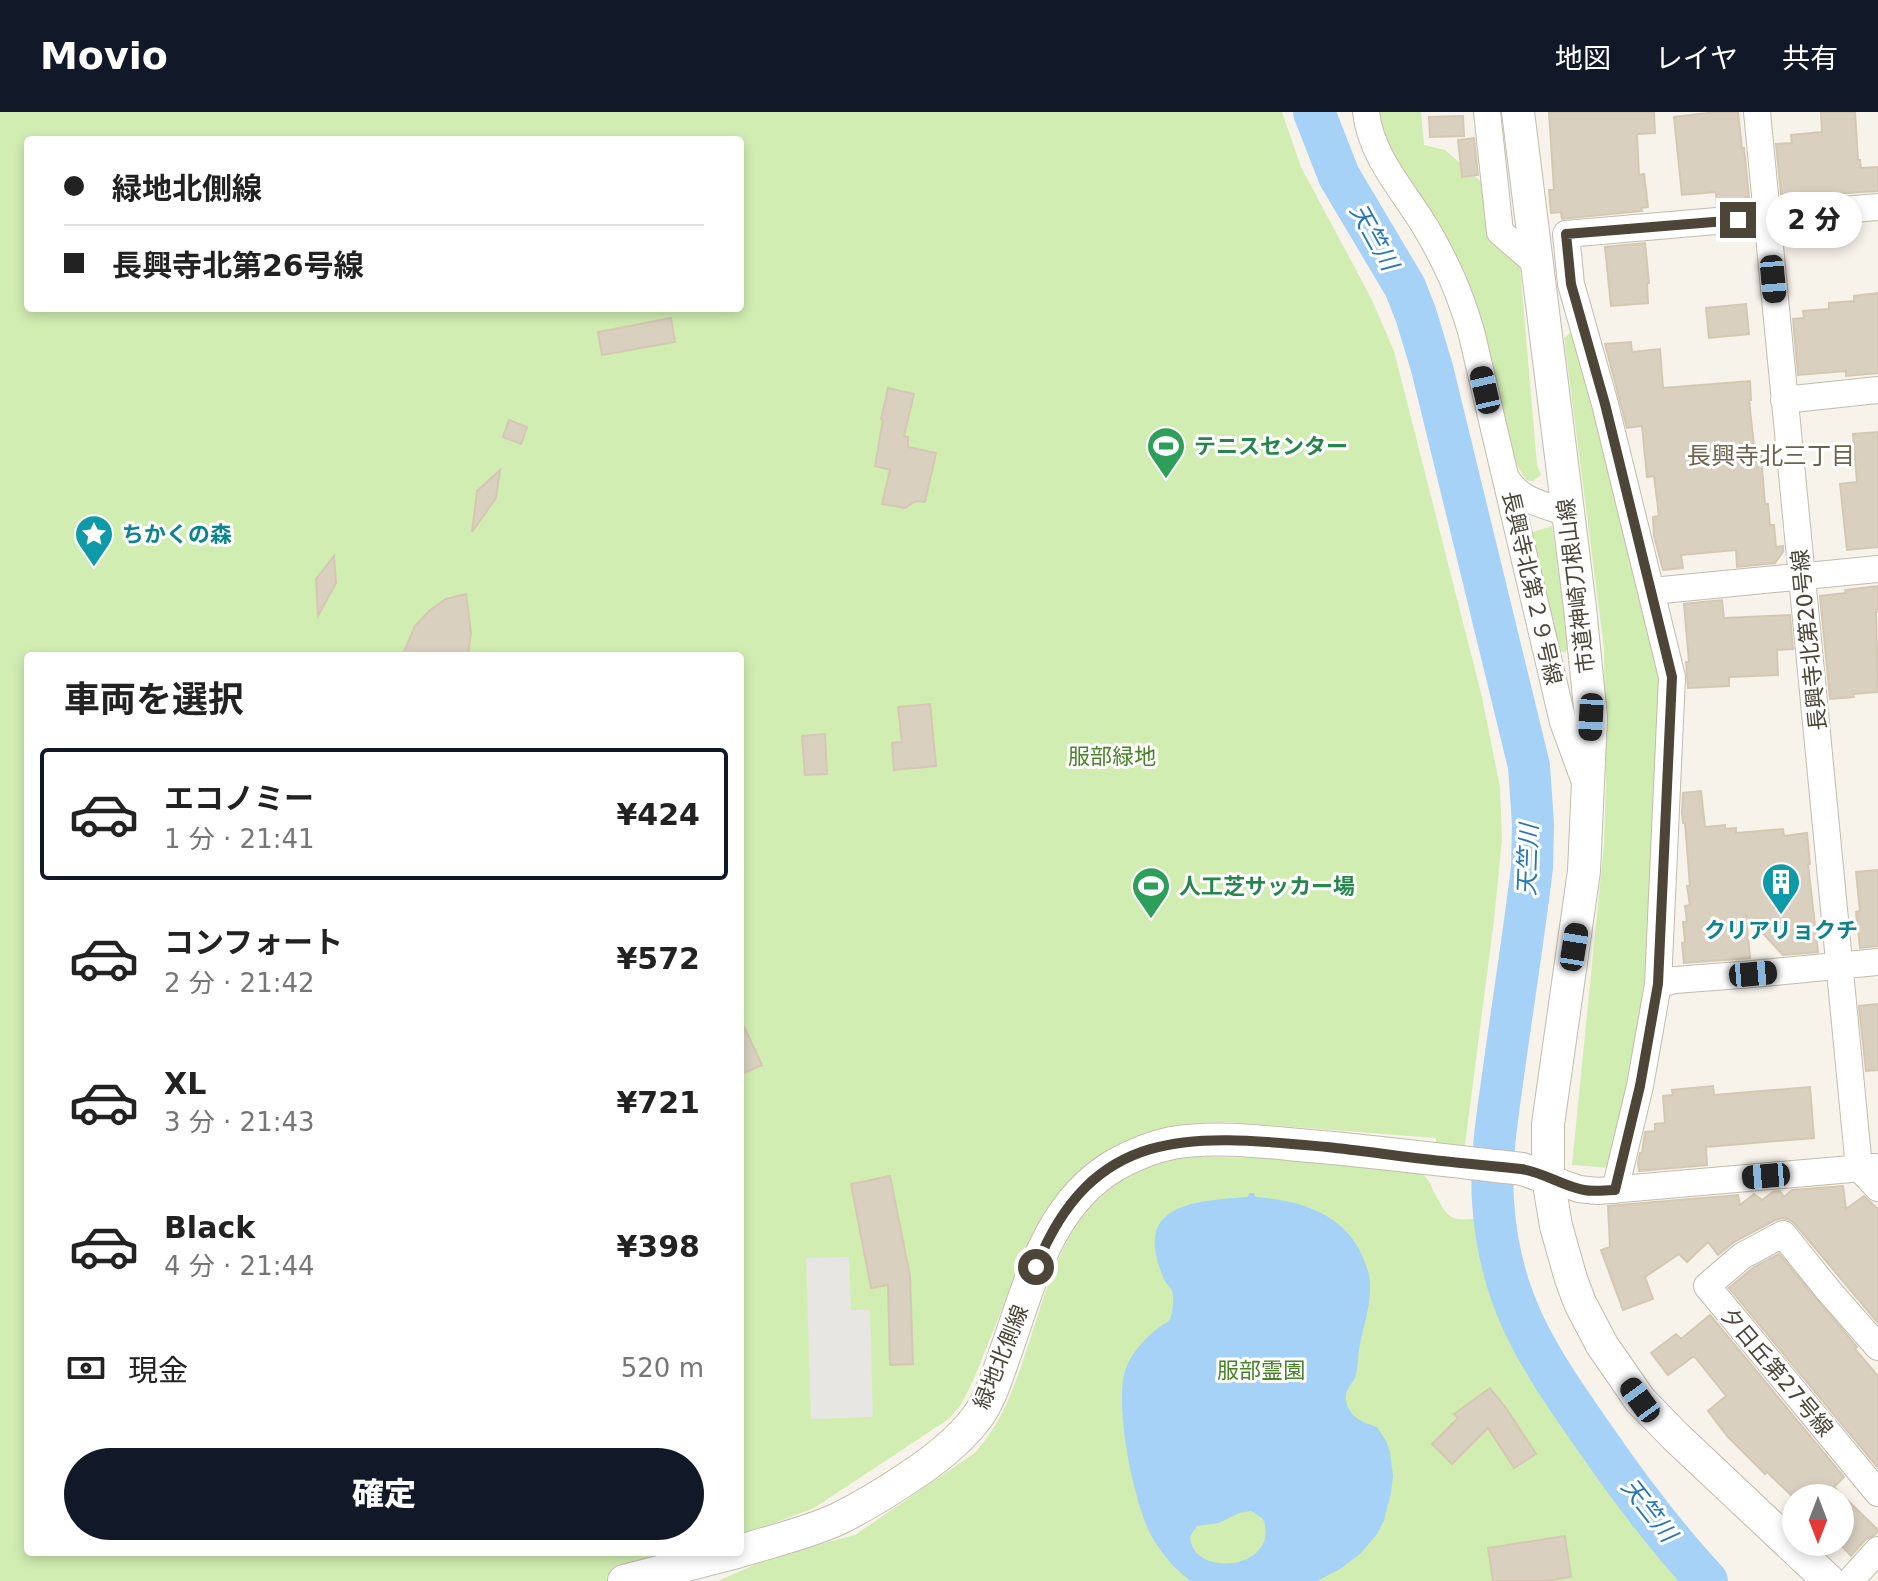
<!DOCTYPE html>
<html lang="ja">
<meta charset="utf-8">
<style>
body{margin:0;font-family:"DejaVu Sans","Noto Sans JP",sans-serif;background:#f2f2f2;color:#222;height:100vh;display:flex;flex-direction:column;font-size:30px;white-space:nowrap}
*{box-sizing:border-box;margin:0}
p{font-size:26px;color:#767676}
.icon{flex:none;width:44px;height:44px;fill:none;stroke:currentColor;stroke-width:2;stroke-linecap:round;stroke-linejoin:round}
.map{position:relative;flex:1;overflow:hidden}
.panel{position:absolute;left:24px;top:540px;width:720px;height:904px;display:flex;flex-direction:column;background:#fff;border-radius:8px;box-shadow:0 4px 12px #0003}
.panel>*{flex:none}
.top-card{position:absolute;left:24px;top:24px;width:720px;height:176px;border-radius:8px;box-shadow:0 4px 12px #0003;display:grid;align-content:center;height:176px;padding:0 40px;background:#fff}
.needle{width:52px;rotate:180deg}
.tools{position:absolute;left:1782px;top:1372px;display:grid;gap:16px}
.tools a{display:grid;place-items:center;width:72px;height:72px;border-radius:50%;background:#fff;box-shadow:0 4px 12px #0003;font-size:40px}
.end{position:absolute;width:36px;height:36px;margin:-18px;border:10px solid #4c4538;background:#fff;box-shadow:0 0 0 4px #fff}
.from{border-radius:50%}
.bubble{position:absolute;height:56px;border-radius:28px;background:#fff;box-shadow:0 4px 12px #0003;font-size:26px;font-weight:800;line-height:56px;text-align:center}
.car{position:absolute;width:24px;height:48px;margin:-24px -12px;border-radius:10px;box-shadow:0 0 6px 2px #0007;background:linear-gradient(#222 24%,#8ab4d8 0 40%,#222 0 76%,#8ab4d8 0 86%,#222 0)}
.top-card b{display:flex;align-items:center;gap:28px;height:76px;font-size:30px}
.top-card b+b{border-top:2px solid #e0e0e0}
.top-card i{width:20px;height:20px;background:#222}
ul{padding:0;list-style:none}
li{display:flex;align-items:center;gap:24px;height:132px;margin:0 16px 12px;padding:0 24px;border:4px solid transparent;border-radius:8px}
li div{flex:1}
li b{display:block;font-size:30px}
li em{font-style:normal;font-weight:800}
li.current{border-color:#111827}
li>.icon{width:72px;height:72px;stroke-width:1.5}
h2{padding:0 40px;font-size:36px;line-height:96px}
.pay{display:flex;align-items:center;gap:20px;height:88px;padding:0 40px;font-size:30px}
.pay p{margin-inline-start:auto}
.primary-button{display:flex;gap:16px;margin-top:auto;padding:16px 40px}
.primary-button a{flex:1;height:92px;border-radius:48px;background:#111827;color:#fff;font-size:32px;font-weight:800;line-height:92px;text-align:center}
header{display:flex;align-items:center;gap:48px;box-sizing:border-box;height:112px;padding:0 40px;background:#111827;color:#fff}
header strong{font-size:38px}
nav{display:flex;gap:44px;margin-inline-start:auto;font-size:28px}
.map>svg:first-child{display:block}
</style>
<header>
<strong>Movio</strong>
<nav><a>地図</a><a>レイヤ</a><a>共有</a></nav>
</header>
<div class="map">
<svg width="1878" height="1469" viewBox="0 0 1878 1469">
<rect width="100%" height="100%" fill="#f7f3eb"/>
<path fill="#d1edb2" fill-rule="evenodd" d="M0,0H1282L1301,55L1371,186L1394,239L1482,585L1500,675L1502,727L1494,808L1465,1033L1436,1032V1026L1228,1010L1196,1011L1173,1014L1144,1021L1110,1037L1090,1050L1071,1066L1044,1100L1035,1116L973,1269L962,1291L950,1306L814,1396L740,1424V544H28V1440H697L626,1469H0ZM28,28H740V196H28Z
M1379,0H1421L1424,33L1445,38L1484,72L1493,125L1520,155L1537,353L1541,363L1533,369L1526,368L1514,348L1481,217L1459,149L1432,102L1394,54Z
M1572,219L1661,566L1648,871L1610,1056L1572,1053L1604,732L1606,669L1604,536L1564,226Z
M1552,414L1569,536L1564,541L1557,537L1530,421Z
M1216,1045L1263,1046L1404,1055C1410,1057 1417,1059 1422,1062C1427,1066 1431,1072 1433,1078C1448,1107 1449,1110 1483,1106C1487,1138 1491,1171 1504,1201C1523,1250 1554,1290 1584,1332C1617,1379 1651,1425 1688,1469H718L775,1444L855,1423L976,1340C986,1327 996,1314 1003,1299C1048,1207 1045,1087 1161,1051C1179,1045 1198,1045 1216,1045Z"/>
<path fill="#e8e6e3" d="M849,1145L851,1198H870L873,1305L811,1307L806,1146Z"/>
<path fill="#a5d2f6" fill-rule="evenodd" d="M1249,1081H1254L1255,1085C1300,1088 1347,1102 1364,1148C1367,1156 1370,1163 1370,1171C1371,1195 1363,1215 1359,1237C1358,1245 1358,1254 1356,1262C1354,1272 1344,1276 1346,1289C1350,1306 1362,1310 1377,1315L1386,1329L1390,1340L1393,1364L1391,1381L1384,1408L1378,1421L1360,1442L1340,1457L1317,1469H1191C1174,1457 1161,1441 1151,1423C1134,1392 1113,1290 1126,1256C1132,1240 1147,1224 1161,1214C1166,1210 1166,1213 1170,1207C1173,1200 1175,1183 1171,1177C1169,1173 1165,1171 1164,1167C1131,1092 1193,1089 1248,1085ZM1251,1399L1263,1407C1282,1457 1192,1468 1190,1424L1197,1414L1219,1411L1239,1401Z"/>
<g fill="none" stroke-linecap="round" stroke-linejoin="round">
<path stroke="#a5d2f6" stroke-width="42" d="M1314,0L1339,64L1405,175L1416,203L1432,256L1529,654L1533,712L1532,756C1524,821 1514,885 1505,949C1499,995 1490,1042 1493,1089C1499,1189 1539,1246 1594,1325C1629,1376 1665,1424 1707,1469"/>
</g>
<path fill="#d9d0c0" stroke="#d5c8b2" stroke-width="2" d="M1549,0H1654L1655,21L1637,22L1639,63L1644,62L1648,95L1641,96L1642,99L1562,107L1561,100L1551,101L1549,78H1554Z
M1717,0H1738L1742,36H1744L1749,85H1745V90L1717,93L1716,80L1682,83L1674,5Z
M1821,0H1855L1858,48H1860L1861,56L1878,55V79L1783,85V82H1781L1776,32L1792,31L1791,23L1822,20Z
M1463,4L1464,24L1430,25L1429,5Z
M1474,26L1478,63L1462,65L1458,28Z
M1645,131L1649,171H1647L1648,191L1611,194L1605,135Z
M1878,181V261L1846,264V259L1798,263L1793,207L1804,206L1803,199L1829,197V191L1854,189V184Z
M1746,192L1749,222L1709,226L1706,196Z
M671,206L675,230L602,243L598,220Z
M1631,230L1632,240L1660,237L1663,276L1750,269L1751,288H1749L1755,343H1761L1765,392H1768L1770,413H1774L1776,435L1783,434V440L1775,451L1737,455L1736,438L1681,443L1683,456L1663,458L1654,424L1653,405L1659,404L1654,364L1647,365L1642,314L1627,316L1605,232Z
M888,276L914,282L904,324L908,325V335L936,341L925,390L916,389L905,396L882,392L890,358L875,354L883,308L881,307Z
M509,308L527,315L521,332L503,325Z
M1878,320V435L1847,438L1840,372L1857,370L1853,322Z
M500,358L496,386L472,420L477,379Z
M334,444L336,471L318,504L316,467Z
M1878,474V500H1876L1878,580L1853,582L1854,585L1830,587L1820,484L1846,481L1845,478Z
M466,482L471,521L468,544H402L415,514L430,498L446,487Z
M1722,488L1724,506L1790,503L1793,537L1777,538L1778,563L1729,565V574L1688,576L1686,550H1689L1684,492Z
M930,592L936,654L894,658L892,631L902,630L898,595Z
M825,622L827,662L805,663L802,624Z
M1701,679L1705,715L1725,713V717L1736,716V721L1783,717L1784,724L1807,721L1810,752H1808L1818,840L1783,843L1746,803L1750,846L1684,851L1682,831L1685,830L1683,810H1687L1685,794L1690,793L1687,774H1690L1685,711H1683L1682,701L1683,681Z
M1878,758V834L1860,836L1856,800L1860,799L1856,760Z
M1878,892V958L1866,959L1859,894Z
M740,906L762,953L740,963Z
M1713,974L1714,983L1810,975L1814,1026L1706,1035L1707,1053L1639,1059L1638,1051L1640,1041H1642L1645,1020L1655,1019V1012L1665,1011L1663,984L1673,983L1672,978Z
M890,1064L910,1164L913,1252L890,1253L888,1173L871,1176L851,1072Z
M1843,1074L1846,1097L1864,1084L1878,1097V1211L1795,1112L1790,1108L1783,1106L1775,1108L1734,1130L1718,1143L1708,1130L1687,1150L1679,1142L1645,1165L1653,1187L1623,1198L1601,1138L1610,1135L1608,1094L1738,1083L1740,1093L1754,1082L1762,1088L1773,1080L1780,1079L1784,1085L1792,1078Z
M1779,1142L1857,1235L1855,1237L1878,1264V1356L1729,1176L1754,1155Z
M1710,1203L1844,1365L1834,1375L1878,1418L1875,1423L1866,1427L1851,1444L1840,1432V1386H1794L1767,1360L1765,1362L1728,1325L1708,1299L1726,1284L1694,1244L1668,1263L1651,1241L1676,1222L1681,1227Z
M1490,1276L1506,1296L1536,1342L1514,1356L1488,1316L1452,1352L1432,1332L1458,1306L1454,1302Z
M1565,1424L1571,1465L1546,1469H1493L1488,1436Z"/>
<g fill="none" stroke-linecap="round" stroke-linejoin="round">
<g stroke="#c3bcad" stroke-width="28">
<path id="minor" d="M1366,0C1371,45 1404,79 1426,116C1447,152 1459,179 1471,219L1563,610L1586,673
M1487,0L1500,120L1537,152
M1757,0L1859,1056L1878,1076
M1784,288L1878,278
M1506,366C1519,389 1545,393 1568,401
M1652,479L1878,457
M1658,872L1675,868L1753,862L1878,850
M1548,1066L1579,1077L1598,1079L1874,1055
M1615,1078L1640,974L1658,872L1672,565L1605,292L1571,172L1566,122L1878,95
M1878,1235L1828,1178L1783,1122L1742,1144L1707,1174L1878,1381
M1850,1469L1878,1438"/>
</g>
<g stroke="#c3bcad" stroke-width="34">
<path id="tertiary" d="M1518,0L1580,496L1591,605L1584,759L1548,1012V1066L1556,1114L1571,1167L1580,1191L1602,1233L1640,1288L1675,1324L1829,1469
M740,1439C773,1429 807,1421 838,1407C862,1395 884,1382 906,1367C931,1351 956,1332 975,1308C991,1288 998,1261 1007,1236C1031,1168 1049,1092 1115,1053C1133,1043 1152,1035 1172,1031C1213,1024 1257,1029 1299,1033C1373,1039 1448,1049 1522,1057L1548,1066
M624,1469L737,1440"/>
</g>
<use href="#minor" stroke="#fff" stroke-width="26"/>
<use href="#tertiary" stroke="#fff" stroke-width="32"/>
</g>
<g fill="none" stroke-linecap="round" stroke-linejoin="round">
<path stroke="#4c4538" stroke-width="10" d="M1036,1155C1094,1010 1195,1023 1327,1035C1365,1039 1403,1045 1442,1049C1468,1052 1495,1054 1521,1057C1543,1060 1562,1074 1584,1078C1594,1080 1605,1078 1615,1078L1640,974L1658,872L1672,565L1605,292L1571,172L1566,122L1738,108"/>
</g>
<defs>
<g id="stadium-pin" transform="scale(2)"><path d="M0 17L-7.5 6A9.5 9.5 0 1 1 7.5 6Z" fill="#2e9e5b" stroke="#fff"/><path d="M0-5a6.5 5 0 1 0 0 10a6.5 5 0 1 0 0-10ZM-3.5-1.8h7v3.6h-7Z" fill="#fff"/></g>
<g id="sight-pin" transform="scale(2)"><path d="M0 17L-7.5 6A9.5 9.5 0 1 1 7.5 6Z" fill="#0f9aa8" stroke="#fff"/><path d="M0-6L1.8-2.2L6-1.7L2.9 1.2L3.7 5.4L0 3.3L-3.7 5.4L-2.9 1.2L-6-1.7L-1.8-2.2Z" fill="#fff"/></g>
<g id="building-pin" transform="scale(2)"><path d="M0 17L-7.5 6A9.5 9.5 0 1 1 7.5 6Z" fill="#0f9aa8" stroke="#fff"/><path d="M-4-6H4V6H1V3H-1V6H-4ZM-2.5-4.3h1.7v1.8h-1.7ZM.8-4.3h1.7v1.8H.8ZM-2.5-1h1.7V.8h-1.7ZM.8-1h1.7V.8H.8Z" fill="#fff"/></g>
</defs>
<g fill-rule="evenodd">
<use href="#stadium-pin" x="1166" y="334"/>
<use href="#sight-pin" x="94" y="422"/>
<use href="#building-pin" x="1781" y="770"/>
<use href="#stadium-pin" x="1151" y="774"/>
</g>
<g text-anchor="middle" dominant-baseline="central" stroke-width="6" stroke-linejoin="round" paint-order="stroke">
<g font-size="22" font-weight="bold" fill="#27864d" stroke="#fff" text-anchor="start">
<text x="1194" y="334">テニスセンター</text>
<text x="1179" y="774">人工芝サッカー場</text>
</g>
<g font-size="22" font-weight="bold" fill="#0d838f" stroke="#fff" text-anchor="start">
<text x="122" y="422">ちかくの森</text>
<text x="1781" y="818" text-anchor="middle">クリアリョクチ</text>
</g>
<g font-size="22" fill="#4c4538" stroke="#fff">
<text transform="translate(1576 474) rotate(-97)">市道神崎刀根山線</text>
<text transform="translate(1532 476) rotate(77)">長興寺北第２９号線</text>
<text transform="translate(1809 528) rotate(-96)">長興寺北第20号線</text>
<text transform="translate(1001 1245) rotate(-68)">緑地北側線</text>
<text transform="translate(1777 1260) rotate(50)">夕日丘第27号線</text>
</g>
<g font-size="22" fill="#468425" stroke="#fff">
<text x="1112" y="644">服部緑地</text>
<text x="1261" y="1258">服部霊園</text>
</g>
<g font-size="24" font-style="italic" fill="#2677b9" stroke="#fff">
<text transform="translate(1374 125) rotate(61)">天竺川</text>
<text transform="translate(1528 748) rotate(-88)">天竺川</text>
<text transform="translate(1649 1398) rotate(52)">天竺川</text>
</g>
<g font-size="24" fill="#70634e" stroke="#fff">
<text x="1771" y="344">長興寺北三丁目</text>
</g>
</g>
</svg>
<div class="tools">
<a><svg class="needle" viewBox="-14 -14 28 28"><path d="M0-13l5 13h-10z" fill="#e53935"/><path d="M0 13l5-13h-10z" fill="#767676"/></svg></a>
</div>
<i class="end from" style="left:1036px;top:1155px"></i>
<i class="end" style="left:1738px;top:108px"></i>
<div class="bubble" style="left:1766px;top:80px;width:96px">2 分</div>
<i class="car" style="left:1773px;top:167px;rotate:175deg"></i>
<i class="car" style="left:1485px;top:278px;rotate:347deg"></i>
<i class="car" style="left:1591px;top:605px;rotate:183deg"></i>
<i class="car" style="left:1574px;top:835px;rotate:9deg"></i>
<i class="car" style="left:1753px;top:862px;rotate:85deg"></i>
<i class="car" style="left:1766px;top:1064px;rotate:265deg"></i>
<i class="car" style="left:1640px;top:1288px;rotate:324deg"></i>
<div class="top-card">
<b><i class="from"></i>緑地北側線</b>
<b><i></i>長興寺北第26号線</b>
</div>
<section class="panel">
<h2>車両を選択</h2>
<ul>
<li class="current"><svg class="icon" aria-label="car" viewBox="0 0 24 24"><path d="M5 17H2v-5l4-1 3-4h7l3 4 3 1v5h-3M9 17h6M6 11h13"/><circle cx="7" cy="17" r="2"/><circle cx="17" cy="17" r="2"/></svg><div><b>エコノミー</b><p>1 分 · 21:41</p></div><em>¥424</em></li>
<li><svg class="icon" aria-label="car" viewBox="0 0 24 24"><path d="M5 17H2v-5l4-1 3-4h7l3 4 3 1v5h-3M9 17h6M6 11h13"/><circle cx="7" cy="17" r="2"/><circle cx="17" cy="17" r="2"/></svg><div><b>コンフォート</b><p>2 分 · 21:42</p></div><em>¥572</em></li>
<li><svg class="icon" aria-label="car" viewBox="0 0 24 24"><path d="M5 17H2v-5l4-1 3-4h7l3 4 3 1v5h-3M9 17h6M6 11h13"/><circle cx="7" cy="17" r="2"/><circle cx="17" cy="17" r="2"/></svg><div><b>XL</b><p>3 分 · 21:43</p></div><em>¥721</em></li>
<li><svg class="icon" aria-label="car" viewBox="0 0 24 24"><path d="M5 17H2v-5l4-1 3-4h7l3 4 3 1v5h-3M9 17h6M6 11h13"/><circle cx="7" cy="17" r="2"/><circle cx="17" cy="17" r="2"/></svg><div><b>Black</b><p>4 分 · 21:44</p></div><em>¥398</em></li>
</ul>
<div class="pay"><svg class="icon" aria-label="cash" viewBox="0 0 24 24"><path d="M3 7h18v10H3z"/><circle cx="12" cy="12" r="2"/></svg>現金<p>520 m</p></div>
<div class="primary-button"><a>確定</a></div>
</section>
</div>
